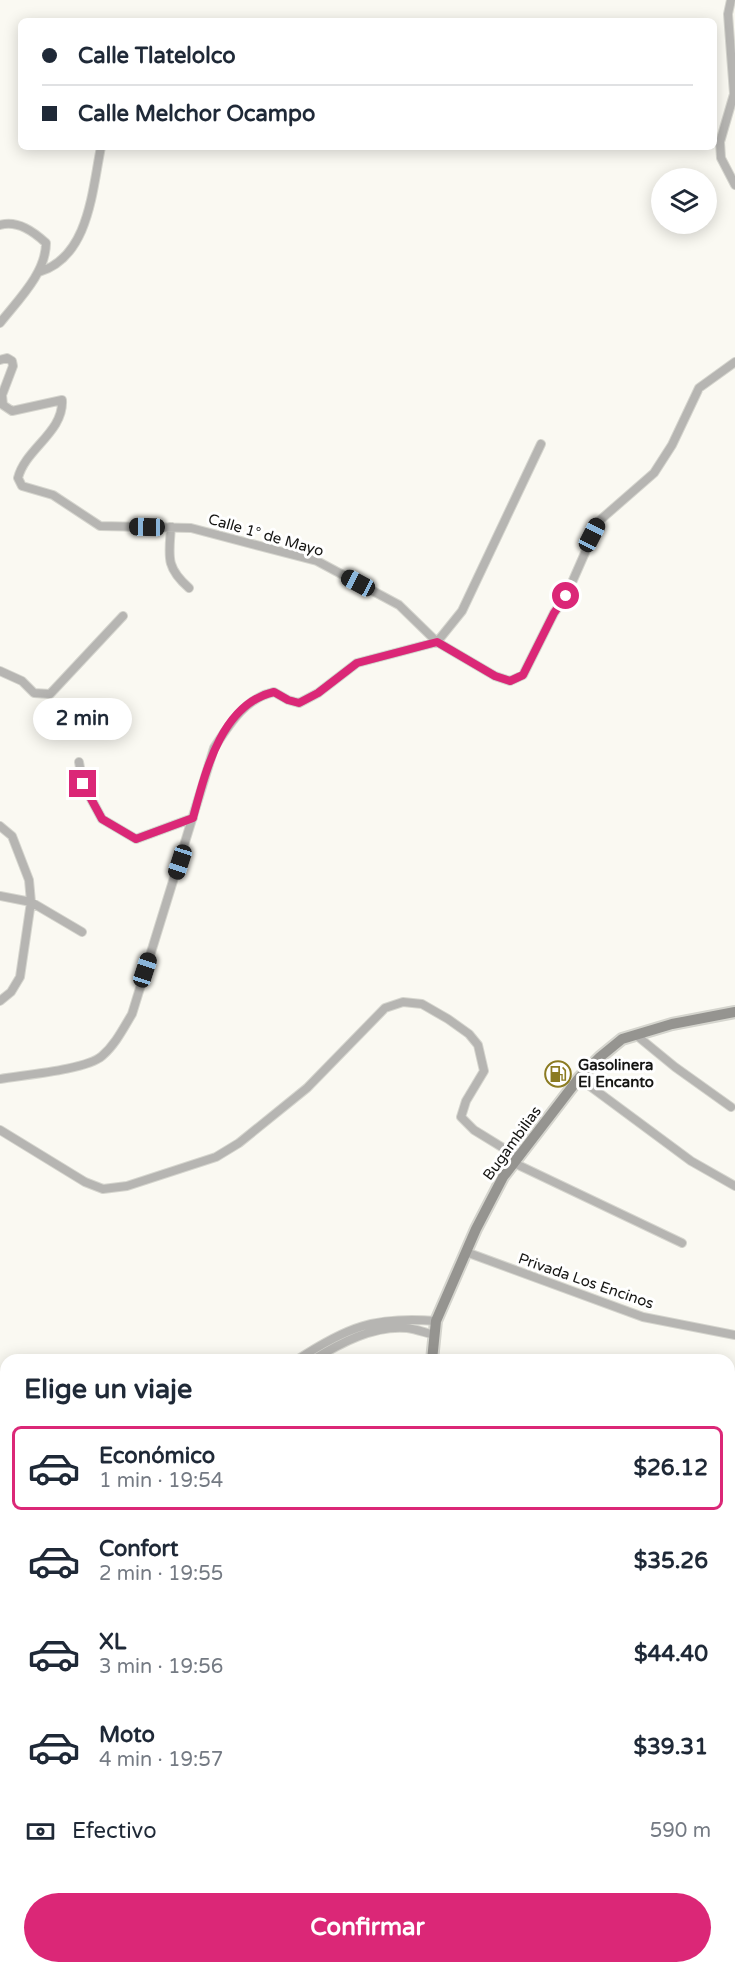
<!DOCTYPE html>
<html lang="es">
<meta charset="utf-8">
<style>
body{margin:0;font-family:"Varela Round",sans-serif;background:#f6f6f7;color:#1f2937;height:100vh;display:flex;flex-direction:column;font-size:22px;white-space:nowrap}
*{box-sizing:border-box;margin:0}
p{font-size:20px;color:#747a83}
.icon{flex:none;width:33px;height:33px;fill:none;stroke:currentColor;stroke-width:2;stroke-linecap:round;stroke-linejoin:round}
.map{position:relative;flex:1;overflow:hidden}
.sheet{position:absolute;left:0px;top:1354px;width:735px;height:620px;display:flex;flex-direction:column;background:#fff;border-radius:18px 18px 0 0;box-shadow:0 3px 15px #0003}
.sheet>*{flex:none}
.top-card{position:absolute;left:18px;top:18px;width:699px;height:132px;border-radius:9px;box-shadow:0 3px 15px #0003;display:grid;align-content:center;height:132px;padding:0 24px;background:#fff}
.buttons{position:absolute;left:651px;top:168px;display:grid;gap:12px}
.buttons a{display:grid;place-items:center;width:66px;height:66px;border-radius:50%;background:#fff;box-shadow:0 3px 15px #0003;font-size:30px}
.end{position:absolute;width:27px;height:27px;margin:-14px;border:8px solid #db2777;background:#fff;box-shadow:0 0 0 3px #fff}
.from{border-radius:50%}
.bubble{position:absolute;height:42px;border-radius:21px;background:#fff;box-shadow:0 3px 15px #0003;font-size:20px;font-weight:700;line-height:42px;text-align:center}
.car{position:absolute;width:18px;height:36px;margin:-18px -9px;border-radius:8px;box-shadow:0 0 4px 2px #0007;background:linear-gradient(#222 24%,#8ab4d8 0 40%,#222 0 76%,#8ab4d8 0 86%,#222 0)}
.top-card b{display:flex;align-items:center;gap:21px;height:57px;font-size:22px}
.top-card b+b{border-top:2px solid #e0e1e3}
.top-card i{width:15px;height:15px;background:#1f2937}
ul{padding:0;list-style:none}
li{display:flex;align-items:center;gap:18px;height:84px;margin:0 12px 9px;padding:0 12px;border:3px solid transparent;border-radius:9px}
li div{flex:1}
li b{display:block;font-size:22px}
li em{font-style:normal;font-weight:700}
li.current{border-color:#db2777}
li>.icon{width:54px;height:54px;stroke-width:1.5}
h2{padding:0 24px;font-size:27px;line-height:72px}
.pay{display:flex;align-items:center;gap:15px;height:66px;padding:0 24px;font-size:22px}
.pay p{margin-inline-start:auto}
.button{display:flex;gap:12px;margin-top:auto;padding:12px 24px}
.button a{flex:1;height:69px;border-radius:36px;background:#db2777;color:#fff;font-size:24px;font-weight:700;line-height:69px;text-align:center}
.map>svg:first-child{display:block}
</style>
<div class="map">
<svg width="735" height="1973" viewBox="0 0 735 1973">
<rect width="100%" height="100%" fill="#faf9f2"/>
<path fill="#ddd7b4" d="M0,1550L6,1555V1881L0,1887Z"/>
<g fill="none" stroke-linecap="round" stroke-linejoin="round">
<g stroke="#d5d5ce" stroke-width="10">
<path id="minor" d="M731,0L728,14L734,94L720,142L721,158L735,185
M0,225C18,220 34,232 46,243C46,273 18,300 0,323
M39,272C89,257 92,191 101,147
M0,360L7,358L12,361L13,366L2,395L3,405L12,411L62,400C64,432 25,449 18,478L22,486L53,495L100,526L191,528L317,561L399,605L437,642L495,676L510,681L523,675L554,613L566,596L599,521L654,473L672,445L699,388L735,362
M171,527C169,556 165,567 189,588
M437,642L462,611L541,444
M0,671L22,681L34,693L50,694L123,616
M79,762L83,784L102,819L136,839L193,818
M0,826L12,836L29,880L31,902L20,977L11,992L0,1001
M0,896L31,902L82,932
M636,1035L675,1067L731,1107
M579,1078L691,1161L735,1186
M0,1079C22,1075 86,1070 102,1056C115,1045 123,1029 132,1014L214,748C229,725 245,698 274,692L288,700L299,703L318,693L357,663L437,642
M0,1130L85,1182L103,1189L127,1186L216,1157L239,1143L307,1088L385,1008L403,1002L422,1004L448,1019L469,1034L478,1045L484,1071L466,1101L461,1117L474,1130L518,1157
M514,1163L682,1243
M466,1252L643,1317L735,1335
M297,1360C347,1327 375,1316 436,1321
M313,1360C340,1343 374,1325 407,1328C416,1329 426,1333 435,1335"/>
</g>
<g stroke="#d5d5ce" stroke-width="14">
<path id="secondary" d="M432,1360L436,1321L476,1229L503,1177L579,1078L600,1057L622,1039L672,1024L735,1012"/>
</g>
<g stroke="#d5d5ce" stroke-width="15">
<path id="primary" d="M0,1901L6,1895
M0,1951L6,1915
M256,1968L258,1973
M274,1968L275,1973
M287,1968V1973"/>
</g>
<g stroke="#d5d5ce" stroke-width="16">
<path id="motorway" d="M0,1381H6
M0,1535L6,1540"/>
</g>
<use href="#minor" stroke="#b6b5b2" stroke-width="8"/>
<use href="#secondary" stroke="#959490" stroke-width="10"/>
<use href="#primary" stroke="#7d7d78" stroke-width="12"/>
<use href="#motorway" stroke="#696863" stroke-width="14"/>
</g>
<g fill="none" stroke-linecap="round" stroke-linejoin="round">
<path stroke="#db2777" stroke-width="8" d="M83,784L102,819L136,839L193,818C205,773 221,704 274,692L288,700L299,703L318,693L357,663L437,642L495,676L510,681L523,675L554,613L566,596"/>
</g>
<defs>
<g id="fuel-ring" transform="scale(1.35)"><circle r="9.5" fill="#fff" stroke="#8b7b21" stroke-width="1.5"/><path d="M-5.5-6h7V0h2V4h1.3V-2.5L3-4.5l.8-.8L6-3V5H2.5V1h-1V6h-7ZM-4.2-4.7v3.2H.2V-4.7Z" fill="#8b7b21"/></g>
</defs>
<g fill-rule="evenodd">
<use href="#fuel-ring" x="558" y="1074"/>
</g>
<g text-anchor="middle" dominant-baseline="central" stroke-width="6" stroke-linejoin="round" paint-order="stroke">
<g font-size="15" fill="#151513" stroke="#fff">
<text transform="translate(266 535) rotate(16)">Calle 1° de Mayo</text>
<text transform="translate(512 1143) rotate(-54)">Bugambilias</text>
<text transform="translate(586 1281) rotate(19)">Privada Los Encinos</text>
</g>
<g font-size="15" font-weight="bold" fill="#151513" stroke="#fff" text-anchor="start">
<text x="578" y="1065">Gasolinera<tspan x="578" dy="17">El Encanto</tspan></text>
</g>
</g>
</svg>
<div class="buttons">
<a><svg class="icon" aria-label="layers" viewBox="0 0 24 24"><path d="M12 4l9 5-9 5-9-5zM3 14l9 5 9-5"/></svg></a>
</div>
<i class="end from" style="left:566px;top:596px"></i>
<i class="end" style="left:83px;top:784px"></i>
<div class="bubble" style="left:33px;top:698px;width:99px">2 min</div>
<i class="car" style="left:147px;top:527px;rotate:271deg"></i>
<i class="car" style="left:592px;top:535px;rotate:27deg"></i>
<i class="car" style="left:358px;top:583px;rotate:298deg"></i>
<i class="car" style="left:180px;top:862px;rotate:198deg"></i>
<i class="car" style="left:145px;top:970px;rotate:18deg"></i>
<div class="top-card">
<b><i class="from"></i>Calle Tlatelolco</b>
<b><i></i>Calle Melchor Ocampo</b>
</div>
<section class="sheet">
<h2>Elige un viaje</h2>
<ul>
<li class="current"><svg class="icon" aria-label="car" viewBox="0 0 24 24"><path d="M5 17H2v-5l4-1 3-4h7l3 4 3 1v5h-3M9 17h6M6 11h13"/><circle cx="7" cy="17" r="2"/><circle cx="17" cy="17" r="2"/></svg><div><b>Económico</b><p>1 min · 19:54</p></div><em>$26.12</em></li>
<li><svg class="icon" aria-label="car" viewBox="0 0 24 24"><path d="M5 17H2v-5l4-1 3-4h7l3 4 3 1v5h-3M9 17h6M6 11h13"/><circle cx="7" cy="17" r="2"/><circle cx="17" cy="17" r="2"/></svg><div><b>Confort</b><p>2 min · 19:55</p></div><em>$35.26</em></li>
<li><svg class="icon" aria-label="car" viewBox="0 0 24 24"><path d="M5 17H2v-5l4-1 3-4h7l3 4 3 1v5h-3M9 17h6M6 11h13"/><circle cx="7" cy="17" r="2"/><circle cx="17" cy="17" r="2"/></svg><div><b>XL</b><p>3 min · 19:56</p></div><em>$44.40</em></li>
<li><svg class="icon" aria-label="car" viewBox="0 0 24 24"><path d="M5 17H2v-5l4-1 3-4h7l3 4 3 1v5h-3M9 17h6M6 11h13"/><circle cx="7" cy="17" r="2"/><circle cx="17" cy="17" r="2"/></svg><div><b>Moto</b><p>4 min · 19:57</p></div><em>$39.31</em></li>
</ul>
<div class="pay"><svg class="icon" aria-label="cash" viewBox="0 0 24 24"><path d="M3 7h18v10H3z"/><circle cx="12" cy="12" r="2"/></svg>Efectivo<p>590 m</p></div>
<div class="button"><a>Confirmar</a></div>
</section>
</div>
